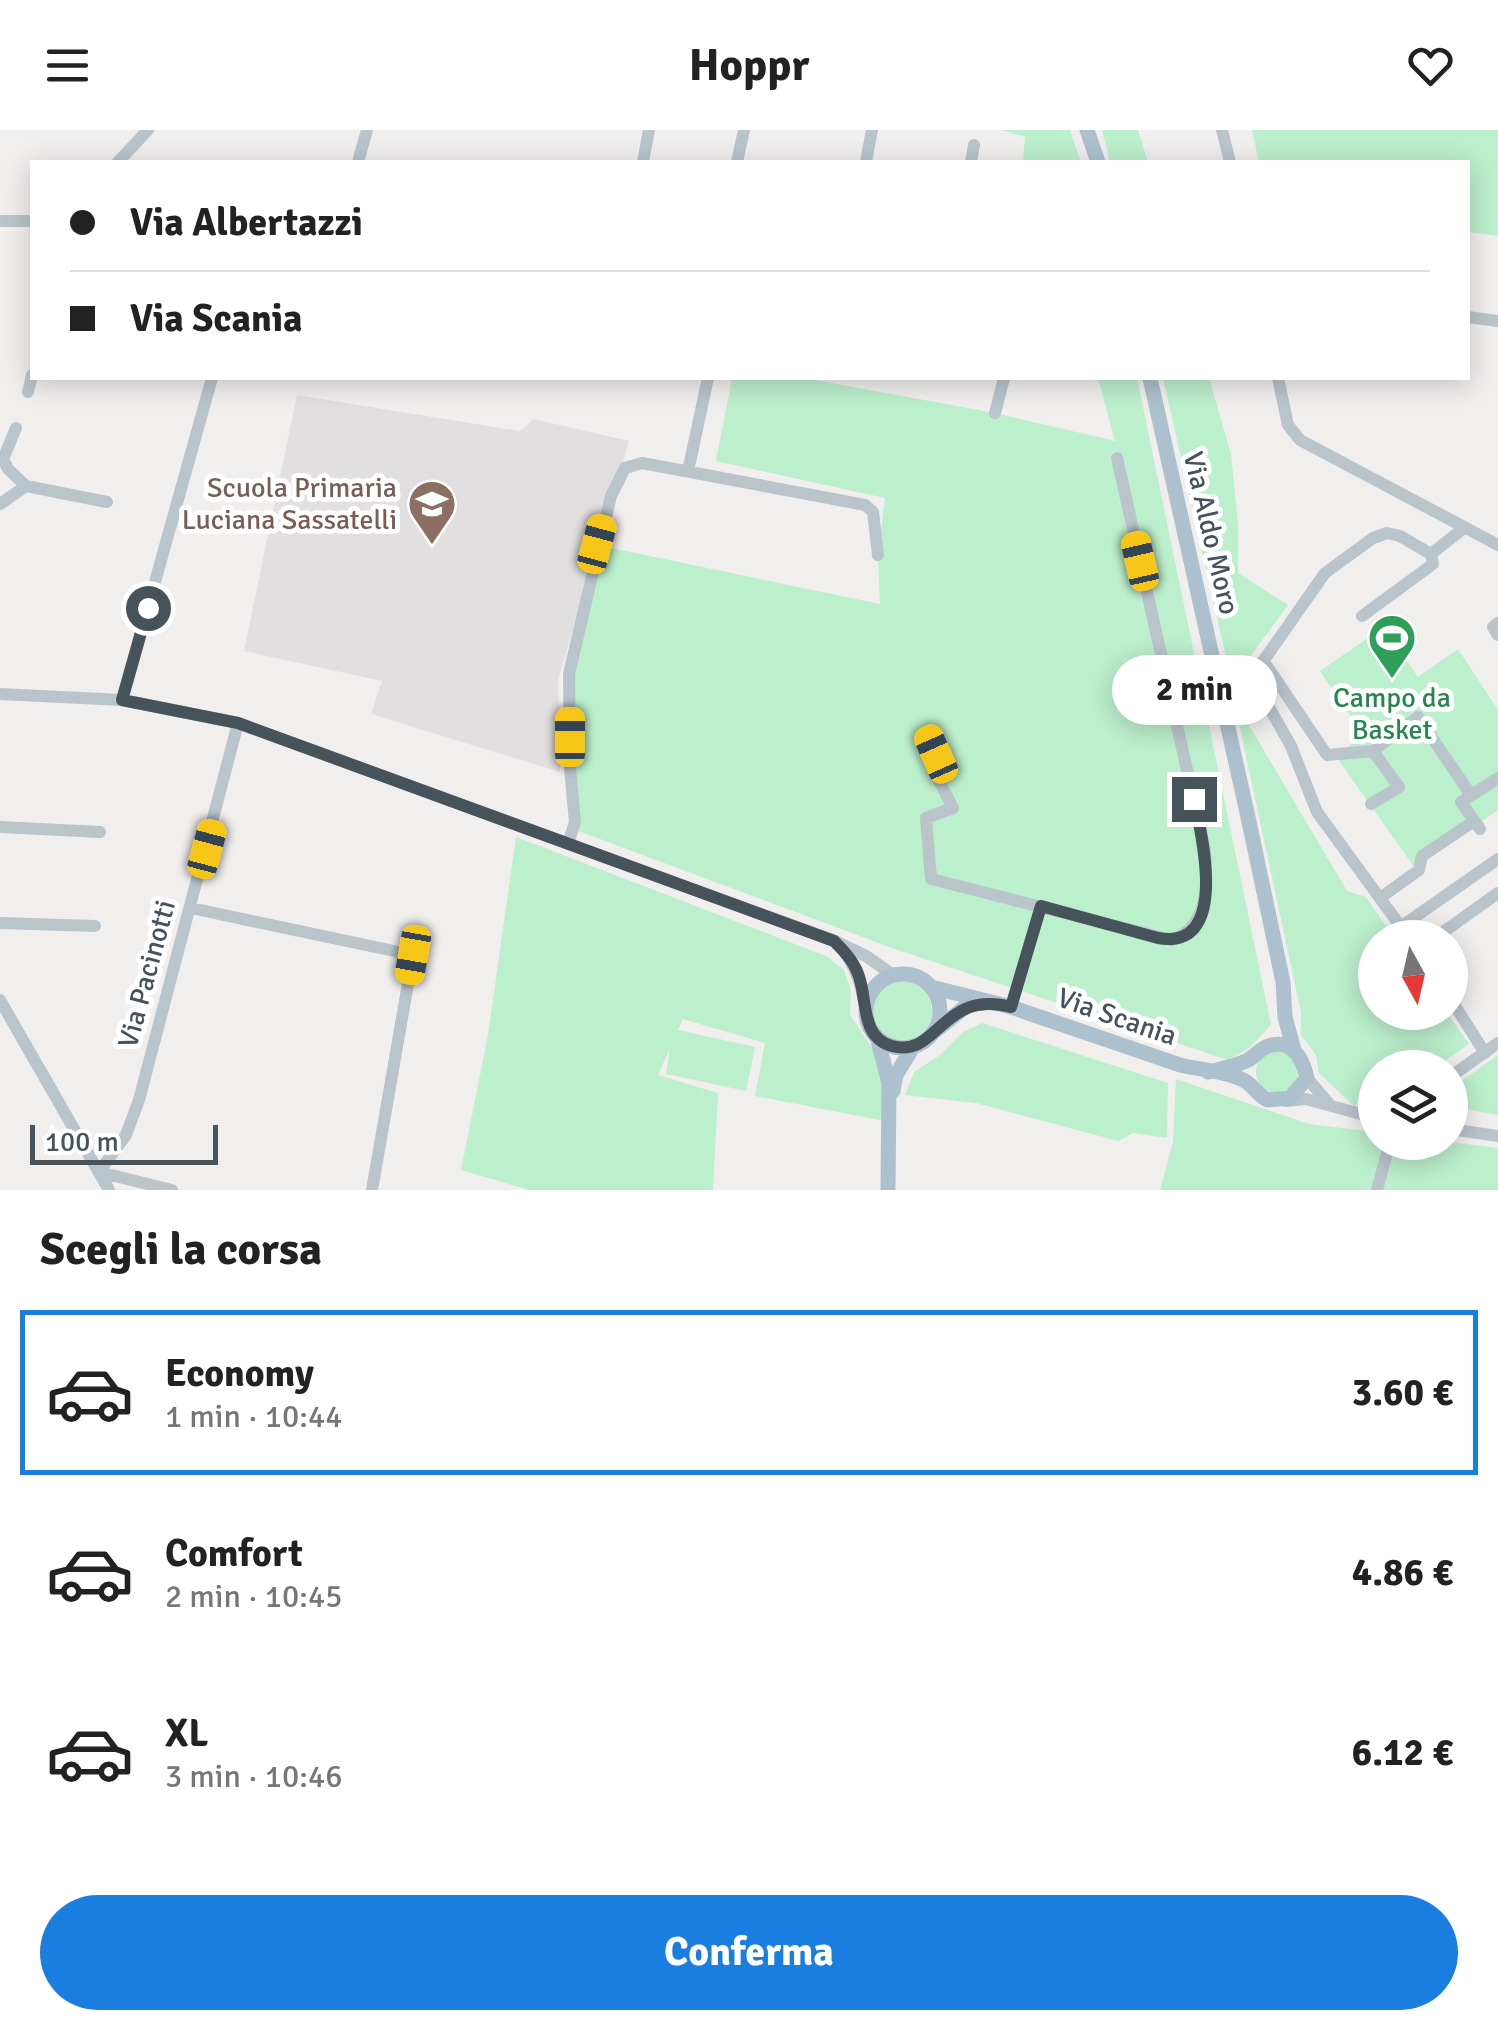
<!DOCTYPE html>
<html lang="it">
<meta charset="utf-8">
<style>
body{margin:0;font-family:Signika,sans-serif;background:#f6f6f6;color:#222;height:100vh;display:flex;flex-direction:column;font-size:38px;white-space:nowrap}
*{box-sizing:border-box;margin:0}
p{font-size:32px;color:#767676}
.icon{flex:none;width:55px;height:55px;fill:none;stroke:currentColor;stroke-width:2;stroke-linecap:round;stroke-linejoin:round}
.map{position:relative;height:1060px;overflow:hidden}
.panel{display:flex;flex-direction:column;background:#fff;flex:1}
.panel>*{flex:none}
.top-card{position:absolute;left:30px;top:30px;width:1440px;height:220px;border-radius:0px;box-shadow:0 5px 25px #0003;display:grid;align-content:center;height:220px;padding:0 40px;background:#fff}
.needle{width:65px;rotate:172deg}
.tools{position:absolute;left:1358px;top:790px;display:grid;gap:20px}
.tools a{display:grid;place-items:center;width:110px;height:110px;border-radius:50%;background:#fff;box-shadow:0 5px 25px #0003;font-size:50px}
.scale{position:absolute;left:30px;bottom:25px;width:188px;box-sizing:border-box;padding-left:10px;border:5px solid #46535b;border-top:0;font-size:28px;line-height:35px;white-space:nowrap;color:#46535b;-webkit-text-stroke:8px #fff;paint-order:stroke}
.end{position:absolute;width:45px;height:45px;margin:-22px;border:12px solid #46535b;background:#fff;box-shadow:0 0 0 5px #fff}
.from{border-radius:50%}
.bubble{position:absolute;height:70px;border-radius:35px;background:#fff;box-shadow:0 5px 25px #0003;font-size:32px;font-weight:700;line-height:70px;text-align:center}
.car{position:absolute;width:30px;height:60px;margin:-30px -15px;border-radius:12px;box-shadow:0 0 8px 2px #0007;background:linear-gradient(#f5c518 24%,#345 0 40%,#f5c518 0 76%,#345 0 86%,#f5c518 0)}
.top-card b{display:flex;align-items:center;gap:35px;height:95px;font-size:38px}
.top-card b+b{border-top:2px solid #e0e0e0}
.top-card i{width:25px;height:25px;background:#222}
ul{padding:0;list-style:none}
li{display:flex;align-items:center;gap:30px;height:165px;margin:0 20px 15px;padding:0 20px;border:5px solid transparent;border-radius:0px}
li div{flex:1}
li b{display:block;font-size:38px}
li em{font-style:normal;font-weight:700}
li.active{border-color:#197ee0}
li>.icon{width:90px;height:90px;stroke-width:1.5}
h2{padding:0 40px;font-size:45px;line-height:120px}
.primary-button{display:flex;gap:20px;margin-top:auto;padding:20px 40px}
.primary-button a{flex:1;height:115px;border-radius:60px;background:#197ee0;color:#fff;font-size:40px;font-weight:700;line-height:115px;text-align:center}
header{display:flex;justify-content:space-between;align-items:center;height:130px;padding:0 40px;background:#fff;font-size:45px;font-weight:700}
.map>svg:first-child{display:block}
</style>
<header><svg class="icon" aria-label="menu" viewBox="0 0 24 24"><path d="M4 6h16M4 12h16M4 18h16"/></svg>Hoppr<svg class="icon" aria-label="heart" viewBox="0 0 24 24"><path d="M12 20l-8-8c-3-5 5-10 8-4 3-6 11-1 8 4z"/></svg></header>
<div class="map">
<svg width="1498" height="1060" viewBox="0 0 1498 1060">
<rect width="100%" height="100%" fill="#f1eeee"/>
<path fill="#e2dfe0" d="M297,265L520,301L534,289L629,311L558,550L560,642L371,584L382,551L244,521Z"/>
<path fill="#bcefcc" d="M1001,0H1070L1081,32H1023L1025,7Z
M1102,0H1138L1148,32H1110Z
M1252,0H1498V106L1468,102V32H1259Z
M732,248H804L995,283L1115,311L1098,248H1137L1271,895L1249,918L1228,930L892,818L573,699L569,544L597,415L880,474L878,425L885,368L716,331Z
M1163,248H1209L1231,324L1238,393V443L1288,475L1236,546L1230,545Z
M1384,497L1418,547L1458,519L1498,580V680L1415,738L1335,625L1364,606L1320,541Z
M1243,585L1347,761L1366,767L1394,807L1375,808V882L1447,883L1469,914L1436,937L1375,938V969L1358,971L1355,977L1319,943L1316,925L1301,905V882L1238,589Z
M516,707L826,826L844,840L851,861L850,885L893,949L890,992L755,966L765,913L683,889L678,900L755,917L746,961L666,944L670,918L658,945L718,963L713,1060H529L461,1040L488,905Z
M872 881a30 30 0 1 1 60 0a30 30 0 1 1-60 0Z
M982,893L1168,953L1167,1008L1133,1003L1118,1011L976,973L905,965L914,942L940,925L963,902Z
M1256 942a21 21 0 1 1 42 0a21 21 0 1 1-42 0Z
M1498,925V985L1450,976V959Z
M1176,949L1309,994L1375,1002V1012H1450L1498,1018V1060H1160L1173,1012Z"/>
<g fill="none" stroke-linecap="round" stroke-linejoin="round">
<path stroke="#b9c4cb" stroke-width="12" d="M1222,0L1230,32
M118,32L148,0
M358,32L367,0
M643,32L649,0
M737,32L744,0
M866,32L872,0
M971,32L974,15
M0,91H32
M1468,187L1498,191
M1278,248L1288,295L1300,310L1498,415
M28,262L32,245
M995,283L1004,248
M16,298L3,329L8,339L26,356
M688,341L708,248
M0,374L26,356L107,372
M1362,486L1433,434L1431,424
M1498,493L1493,497L1498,505
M1252,547L1291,616L1317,682L1409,808
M1259,549L1267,536L1327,625L1373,621
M0,564L122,570L238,593L835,811L866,826L893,845
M122,570L212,248
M1224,579L1252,547L1325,443L1373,408L1387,403L1400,406L1431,424L1464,398
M928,605L936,624L928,629L953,678L926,688L931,749L1171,810C1209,798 1208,753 1205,720L1117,328
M1371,674L1399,657L1373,621L1418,587L1471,665
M0,697L100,702
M1480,699L1461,672L1498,648
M568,714L575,692L570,638L569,544L611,366L625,338L642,333L865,375L873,382L878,425
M1380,768L1419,740L1422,726L1474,691
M191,778L413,825L372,1060
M0,793L95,796
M1402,796L1498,729
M1435,808L1498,763
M840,816C857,837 861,856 866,882
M1450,868L1485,923
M0,870L109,1060
M1011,877L1041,776
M1450,947L1498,913
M1307,948L1330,975
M1286,971L1306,969L1375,988
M1450,999L1498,1006
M172,1060L99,1042L126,1005L139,970L238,593
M1377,1060L1387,1023"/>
<path stroke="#adc0cd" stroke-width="15" d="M1087,0L1098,32
M1150,248L1248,687L1283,852L1285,887L1294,920
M866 881a37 37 0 1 1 74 0a37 37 0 1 1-74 0Z
M931,857L1011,877L1180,935C1200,940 1230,941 1248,953C1254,958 1259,965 1267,970L1290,968L1307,948C1303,929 1292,908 1268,916C1260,919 1255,926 1248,930C1236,936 1222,939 1208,942
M935,901L968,875L983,873
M877,907L889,953L888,1060
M893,961L896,945L913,917"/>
</g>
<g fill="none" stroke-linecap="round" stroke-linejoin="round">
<path stroke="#46535b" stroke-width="12" d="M148,478L122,570L238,593L834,811C846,823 856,834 860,850C867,874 862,908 892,916C938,929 941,859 1011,877L1041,776L1158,808C1230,821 1202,706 1194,669"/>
</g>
<defs>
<g id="school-pin" transform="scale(2.5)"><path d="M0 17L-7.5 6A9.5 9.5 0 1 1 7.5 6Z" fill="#8d6e63" stroke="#fff"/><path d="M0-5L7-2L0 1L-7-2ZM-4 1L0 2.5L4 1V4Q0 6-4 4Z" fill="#fff"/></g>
<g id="stadium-pin" transform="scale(2.5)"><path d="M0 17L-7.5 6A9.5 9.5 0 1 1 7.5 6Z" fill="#2e9e5b" stroke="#fff"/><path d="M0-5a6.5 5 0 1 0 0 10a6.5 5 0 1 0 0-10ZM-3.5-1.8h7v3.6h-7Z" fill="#fff"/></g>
</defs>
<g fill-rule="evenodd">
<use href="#school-pin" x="432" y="374"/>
<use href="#stadium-pin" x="1392" y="508"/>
</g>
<g text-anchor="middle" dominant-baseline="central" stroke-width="10" stroke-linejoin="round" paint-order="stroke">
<g font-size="28" fill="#785e54" stroke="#fff" text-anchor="end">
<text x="397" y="358">Scuola Primaria<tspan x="397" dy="32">Luciana Sassatelli</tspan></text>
</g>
<g font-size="28" fill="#46535b" stroke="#fff">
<text transform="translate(1211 403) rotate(77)">Via Aldo Moro</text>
<text transform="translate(147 844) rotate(-75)">Via Pacinotti</text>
<text transform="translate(1117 887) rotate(19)">Via Scania</text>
</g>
<g font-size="28" fill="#27864d" stroke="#fff">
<text x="1392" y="568">Campo da<tspan x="1392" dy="32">Basket</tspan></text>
</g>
</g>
</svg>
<div class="tools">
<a><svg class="needle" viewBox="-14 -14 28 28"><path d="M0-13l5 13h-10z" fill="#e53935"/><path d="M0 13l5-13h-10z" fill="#767676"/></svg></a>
<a><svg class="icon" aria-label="layers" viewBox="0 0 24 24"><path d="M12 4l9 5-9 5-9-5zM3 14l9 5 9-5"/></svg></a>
</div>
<div class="scale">100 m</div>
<i class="end from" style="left:148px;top:478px"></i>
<i class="end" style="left:1194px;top:669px"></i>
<div class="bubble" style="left:1112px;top:525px;width:165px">2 min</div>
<i class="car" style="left:597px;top:414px;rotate:15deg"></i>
<i class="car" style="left:1140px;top:431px;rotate:347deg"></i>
<i class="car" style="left:570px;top:607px;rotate:0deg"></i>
<i class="car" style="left:936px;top:624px;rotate:336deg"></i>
<i class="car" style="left:207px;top:719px;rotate:15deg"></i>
<i class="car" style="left:413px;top:825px;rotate:190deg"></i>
<div class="top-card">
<b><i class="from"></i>Via Albertazzi</b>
<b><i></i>Via Scania</b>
</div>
</div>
<section class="panel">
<h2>Scegli la corsa</h2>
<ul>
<li class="active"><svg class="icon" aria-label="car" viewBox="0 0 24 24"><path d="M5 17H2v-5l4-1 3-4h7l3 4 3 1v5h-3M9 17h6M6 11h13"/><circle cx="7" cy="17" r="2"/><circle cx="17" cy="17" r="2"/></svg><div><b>Economy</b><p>1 min · 10:44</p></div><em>3.60 €</em></li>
<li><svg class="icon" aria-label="car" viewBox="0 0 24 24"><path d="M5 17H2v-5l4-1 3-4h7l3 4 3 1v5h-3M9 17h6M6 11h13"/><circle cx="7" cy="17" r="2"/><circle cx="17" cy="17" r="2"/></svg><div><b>Comfort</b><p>2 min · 10:45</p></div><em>4.86 €</em></li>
<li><svg class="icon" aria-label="car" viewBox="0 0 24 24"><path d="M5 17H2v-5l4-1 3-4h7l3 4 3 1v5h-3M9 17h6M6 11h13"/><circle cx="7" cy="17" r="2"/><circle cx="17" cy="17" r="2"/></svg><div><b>XL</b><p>3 min · 10:46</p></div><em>6.12 €</em></li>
</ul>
<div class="primary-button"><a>Conferma</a></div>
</section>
